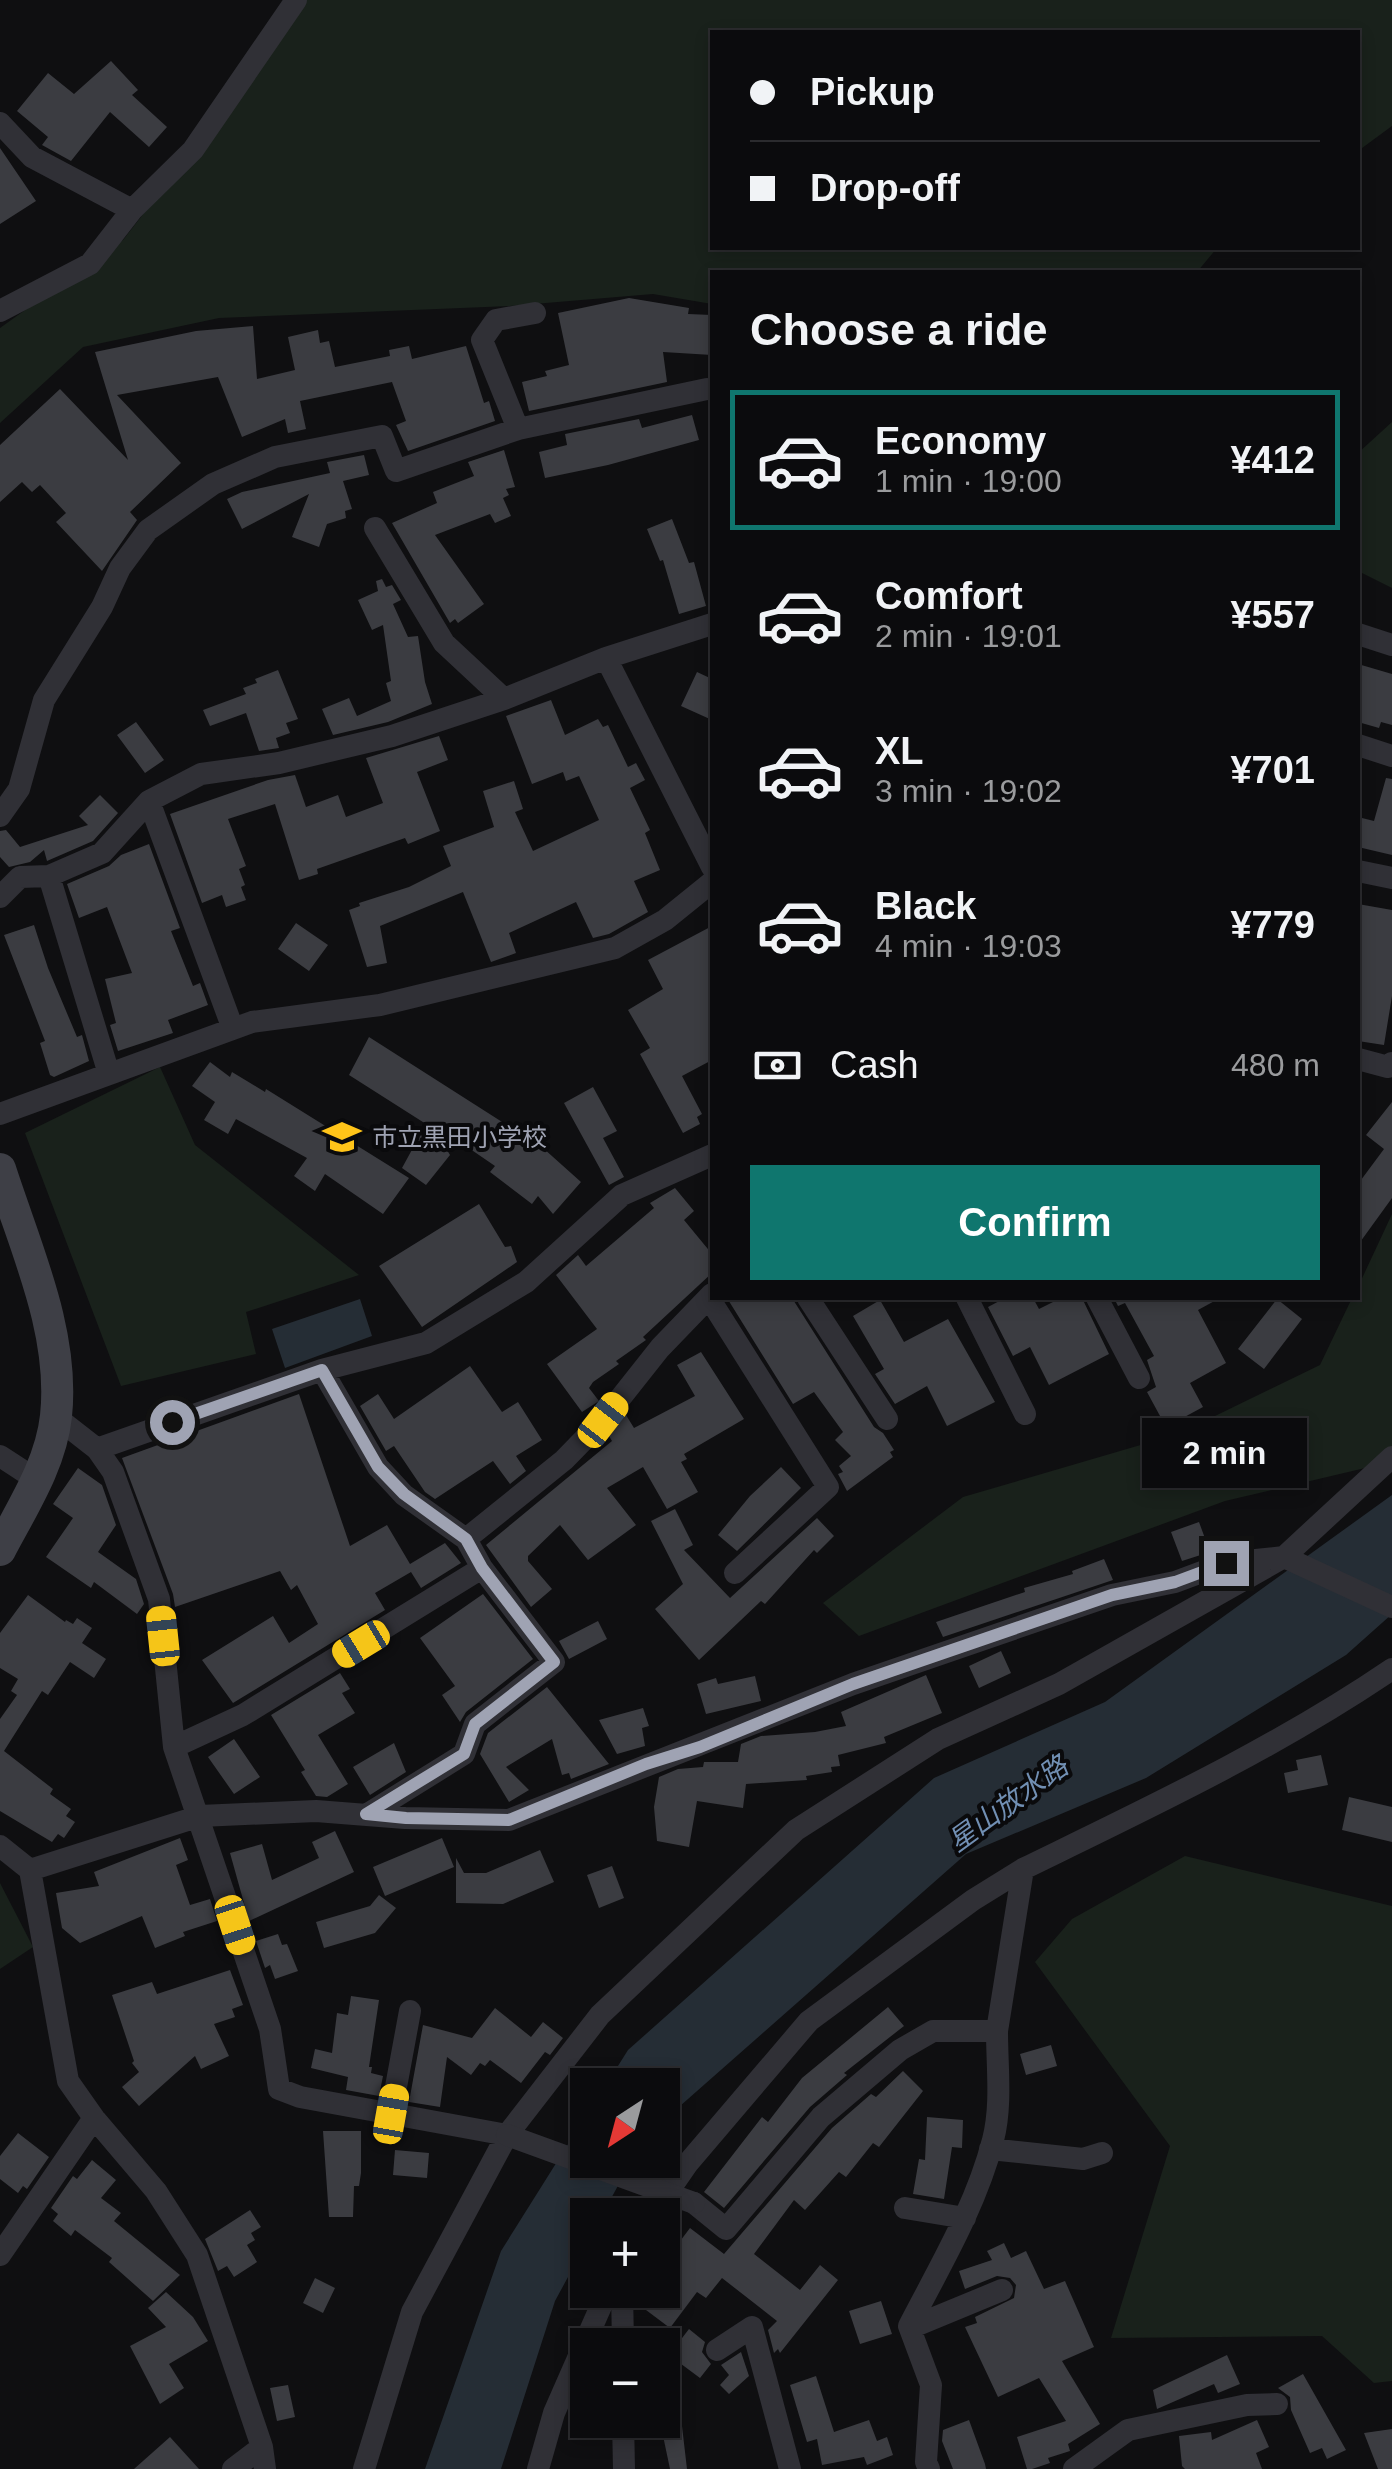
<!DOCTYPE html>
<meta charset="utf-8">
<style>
body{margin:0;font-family:Arial,"Noto Sans JP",sans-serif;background:#141416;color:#f1f3f6;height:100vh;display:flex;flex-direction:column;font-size:38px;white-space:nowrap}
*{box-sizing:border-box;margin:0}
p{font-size:32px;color:#9a9b9d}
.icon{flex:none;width:55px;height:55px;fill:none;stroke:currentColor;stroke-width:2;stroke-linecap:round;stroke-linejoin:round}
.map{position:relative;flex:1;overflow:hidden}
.sheet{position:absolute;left:710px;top:270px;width:650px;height:1030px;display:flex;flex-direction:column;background:#0b0b0d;border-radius:0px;box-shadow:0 5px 15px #0003,0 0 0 2px #2b2b2e}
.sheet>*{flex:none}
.hud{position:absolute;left:710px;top:30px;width:650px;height:220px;border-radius:0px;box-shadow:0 5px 15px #0003,0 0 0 2px #2b2b2e;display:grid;align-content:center;height:220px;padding:0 40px;background:#0b0b0d}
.needle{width:65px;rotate:216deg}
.buttons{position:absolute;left:570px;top:2068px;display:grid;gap:20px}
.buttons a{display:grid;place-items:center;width:110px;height:110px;border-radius:0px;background:#0b0b0d;box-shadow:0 5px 15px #0003,0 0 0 2px #2b2b2e;font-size:50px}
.end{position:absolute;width:45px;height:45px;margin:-22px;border:12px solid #9fa3b3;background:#111;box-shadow:0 0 0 5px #111}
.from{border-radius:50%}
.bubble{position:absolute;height:70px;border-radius:0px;background:#0b0b0d;box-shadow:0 5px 15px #0003,0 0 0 2px #2b2b2e;font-size:32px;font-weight:800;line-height:70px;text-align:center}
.car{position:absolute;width:30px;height:60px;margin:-30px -15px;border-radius:12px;box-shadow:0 0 8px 2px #0007;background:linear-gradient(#f5c518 24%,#345 0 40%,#f5c518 0 76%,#345 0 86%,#f5c518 0)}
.hud b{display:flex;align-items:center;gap:35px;height:95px;font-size:38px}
.hud b+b{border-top:2px solid #2b2b2e}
.hud i{width:25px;height:25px;background:#f1f3f6}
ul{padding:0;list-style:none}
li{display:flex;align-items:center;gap:30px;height:140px;margin:0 20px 15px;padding:0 20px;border:5px solid transparent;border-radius:0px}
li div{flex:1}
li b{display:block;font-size:38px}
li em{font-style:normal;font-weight:800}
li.current{border-color:#0f766e}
li>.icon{width:90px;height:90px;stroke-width:1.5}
h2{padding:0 40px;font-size:45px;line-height:120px}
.pay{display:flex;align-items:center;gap:25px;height:110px;padding:0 40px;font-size:38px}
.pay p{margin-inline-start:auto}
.cta{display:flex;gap:20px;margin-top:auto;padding:20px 40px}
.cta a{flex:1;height:115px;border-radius:0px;background:#0f766e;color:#fff;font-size:40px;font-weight:800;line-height:115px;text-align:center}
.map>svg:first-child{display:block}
</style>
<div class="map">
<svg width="1392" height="2469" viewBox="0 0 1392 2469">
<rect width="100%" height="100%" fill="#0f0f11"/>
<path fill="#19211b" d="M296,0H1392V126L1358,151V32H712V248H1217L1197,272H712V304L653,294L510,306L219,318L83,347L0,423V328L123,240L193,150Z
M1392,422V588L1358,571V453Z
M160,1067L195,1145L359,1275L246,1312L256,1354L121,1386L25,1133Z
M1392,1214V1457L1382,1464L1225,1501L859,1636L823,1603L963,1497L1178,1434L1320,1365L1352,1298H1358V1287Z
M1185,1856L1392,1906V2381L1374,2383L1322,2336L1111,2338L1170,2146L1035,1962L1072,1919Z
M0,1883L33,1947L0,1969Z"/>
<path fill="#252d35" d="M360,1299L372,1336L285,1368L272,1329Z
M1392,1495V1614L1346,1655L1146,1778L966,1854L663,2121L662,2085H606L628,2050L934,1778L1105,1702Z
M587,2114L588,2160H632L602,2215H588L587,2242L555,2301L501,2469H425L501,2251Z"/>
<path fill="#3b3c41" d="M111,61L138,90L132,95L167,127L149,147L110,112L71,161L42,145L48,137L17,111L48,73L74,94Z
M0,148L36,201L0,224Z
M629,298L689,308L688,314L712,315V355L663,352L667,382L529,411L522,382L547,376L545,371L569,365L558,313Z
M253,326L257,379L295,370L288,337L318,330L320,343L329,341L335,367L390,356L389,350L409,346L412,359L466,346L484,403L489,401L495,421L408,451L396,425L406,421L392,382L300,401L306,429L288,433L285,419L242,437L218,377L117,395L181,463L130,512L137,520L102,571L56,522L66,513L40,485L32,492L22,482L0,502V445L60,389L128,460L95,352L196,331Z
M692,415L699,440L608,465L545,478L539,452L567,445L565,434L639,419L642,428Z
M504,450L515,487L506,489L509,495L503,498L511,516L495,523L490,514L435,535L484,604L458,623L455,619L450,623L392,523L437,503L433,492L474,476L468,462Z
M364,455L369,475L343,481L352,509L345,511L346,518L327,524L319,547L292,537L309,494L242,529L227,499L242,492L330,473L327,462Z
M672,519L689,563L694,562L706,606L679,614L663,560L660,561L647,529Z
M382,579L386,587L392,585L401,600L393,604L408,637L418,636L425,682L432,704L388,722L333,735L322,709L349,698L357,716L391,701L386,683L391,681L383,625L372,630L358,600L378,591L376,581Z
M1358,664L1392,674V725L1381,722L1379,728L1358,722Z
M278,670L298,719L286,723L290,733L276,738L279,748L259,751L246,713L210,726L203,710L246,694L243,688L257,683L255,679Z
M697,672L712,679V720L681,706Z
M551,700L565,735L598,719L603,727L608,725L628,767L636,763L645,780L630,788L650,830L645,833L660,870L634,881L648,912L609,934L593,938L576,902L509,933L516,953L491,962L463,892L380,926L387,963L367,967L349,910L360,906L359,903L409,887L451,866L443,846L494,827L483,791L514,781L523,809L515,812L533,851L599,820L579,776L566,781L563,772L532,784L506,716Z
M136,722L164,760L145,773L117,735Z
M439,736L448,760L417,772L440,831L408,844L405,838L317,869L318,874L299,880L275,804L228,819L246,866L239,869L245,885L241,887L246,900L226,907L222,895L202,903L170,814L268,780L295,775L306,807L338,795L346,817L383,803L366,758Z
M1386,778L1392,779V855L1358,847V817L1374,821Z
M100,795L118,813L93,841L47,861L44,850L30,862L9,867L0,857V831L6,830L20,847L88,825L79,816Z
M149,844L180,928L171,931L193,986L200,983L208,1005L168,1020L173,1033L118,1051L110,1025L116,1023L105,979L132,973L107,907L79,918L67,884L109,866L121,855Z
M1358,904L1392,910V996L1384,1045L1358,1041Z
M296,923L328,945L309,971L278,949Z
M34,925L48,968L77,1037L82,1035L89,1061L54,1077L50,1075L40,1043L45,1041L4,935Z
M712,926V1060L682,1076L702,1114L697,1117L700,1124L683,1133L640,1054L650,1048L628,1010L663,989L648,960Z
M369,1037L543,1148L581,1182L553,1214L538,1196L532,1204L490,1172L495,1166L460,1142L453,1151L444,1145L450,1155L426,1185L402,1168L426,1124L349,1075Z
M210,1062L230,1077L232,1072L265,1092L266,1089L409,1178L383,1214L325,1174L315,1191L294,1176L307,1158L236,1119L228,1134L204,1120L215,1102L192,1086Z
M593,1087L617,1131L603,1138L624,1177L609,1185L564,1103Z
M1392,1102V1198L1358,1245V1184L1384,1149L1366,1135Z
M675,1188L694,1211L684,1220L712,1254V1273L643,1337L646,1340L616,1361L619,1364L593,1382L589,1388L599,1401L582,1412L547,1364L597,1329L556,1275L578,1255L586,1266L654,1208L650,1203Z
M479,1204L505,1247L511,1246L517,1262L422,1327L379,1266Z
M727,1298H792L874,1427L883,1433L894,1450L890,1452L893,1457L847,1491L838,1474L843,1472L839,1466L851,1456L835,1440L843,1432L814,1392L793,1404Z
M1005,1298H1033L1039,1309L1061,1298H1082L1109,1354L1049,1385L1030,1347L1013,1356L988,1307Z
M1114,1298H1220L1198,1310L1226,1363L1190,1383L1203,1407L1166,1427L1147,1392L1156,1387L1147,1360L1154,1356L1125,1303L1118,1306Z
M1277,1299L1302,1319L1264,1369L1238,1349Z
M880,1300L904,1342L948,1319L995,1402L947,1426L927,1386L895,1404L875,1374L884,1369L853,1316Z
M701,1352L744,1419L684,1454L687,1459L681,1462L698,1492L667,1509L643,1467L607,1488L636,1525L588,1560L560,1525L528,1556V1561L552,1589L531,1607L486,1545L612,1441L609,1436L626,1415L634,1428L695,1396L677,1365Z
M470,1366L502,1412L518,1402L542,1440L516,1456L526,1471L510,1484L493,1461L435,1499L425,1492L394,1446L386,1451L360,1406L378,1394L394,1419Z
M299,1394L350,1546L387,1525L410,1564L445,1543L461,1563L421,1588L411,1572L375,1593L385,1610L233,1703L202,1660L273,1616L289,1643L318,1624L297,1585L291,1590L280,1571L175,1607L173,1594L122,1458Z
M781,1467L801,1488L737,1551L718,1535L750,1496Z
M78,1468L102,1485L116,1525L98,1552L136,1579L144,1604L137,1614L94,1582L91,1588L46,1557L73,1518L53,1504Z
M675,1509L693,1545L684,1550L730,1598L817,1518L834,1536L817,1553L814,1550L765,1604L761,1601L699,1660L655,1609L683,1584L651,1521Z
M1199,1522L1210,1552L1182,1561L1171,1532Z
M1104,1559L1113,1580L943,1637L936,1622L1025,1592L1024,1588L1073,1574L1072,1571Z
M483,1594L533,1659L466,1712L460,1722L442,1695L455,1686L420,1638Z
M28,1595L65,1622L66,1620L73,1624L77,1618L92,1628L82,1643L106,1659L94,1678L70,1662L48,1695L42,1691L4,1751L53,1789L50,1794L71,1809L66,1816L75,1822L64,1838L58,1834L52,1842L0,1811V1719L17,1695L11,1691L18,1679L0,1668V1633Z
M598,1621L607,1639L569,1659L559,1641Z
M1001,1651L1011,1673L979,1688L969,1666Z
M340,1673L350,1689L342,1693L355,1713L318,1735L348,1784L327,1797L316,1796L301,1772L305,1770L271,1715Z
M926,1675L942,1713L884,1737L886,1743L838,1755L840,1766L831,1767L832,1772L806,1776L807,1780L746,1784L743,1808L697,1801L689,1847L657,1841L654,1807L659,1777L678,1769L703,1767L704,1762H738L741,1744L761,1736L815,1732L846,1726L841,1712Z
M755,1676L761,1701L706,1714L697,1684L716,1678L718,1684Z
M547,1687L609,1764L571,1779L569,1773L562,1775L552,1739L506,1767L529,1790L509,1802L480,1754L488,1733Z
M643,1708L649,1726L642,1728L645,1746L617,1754L599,1720Z
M234,1739L260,1777L234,1794L208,1757Z
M394,1743L406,1772L370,1795L353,1767Z
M1321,1755L1328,1785L1288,1793L1284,1773L1298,1770L1296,1760Z
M1349,1797L1392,1807V1842L1342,1830Z
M335,1831L354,1872L249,1921L230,1853L262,1844L272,1880L319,1858L312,1842Z
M180,1838L188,1860L176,1865L190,1905L210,1899L217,1921L183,1932L185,1936L155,1948L142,1916L80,1943L62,1928L56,1893L99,1886L94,1872Z
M442,1838L454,1867L385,1896L373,1867Z
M540,1850L554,1882L503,1904L456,1903V1858L464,1873H486Z
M612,1866L624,1898L599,1908L587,1875Z
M379,1895L396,1908L375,1933L324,1948L316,1922L370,1906Z
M278,1934L282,1945L287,1944L298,1971L275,1979L270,1965L265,1968L256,1941Z
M230,1970L243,2005L232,2009L235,2017L214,2024L229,2056L201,2069L195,2056L139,2106L122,2087L139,2072L132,2063L134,2061L112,1995L152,1982L157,1994Z
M351,1996L379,2000L369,2067H372L371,2073L383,2076L379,2096L346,2090L348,2077L311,2068L315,2049L332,2053L337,2013L348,2015Z
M888,2007L904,2026L844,2073L847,2075L810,2107L724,2208L704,2192L762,2117L768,2122L802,2078Z
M495,2008L531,2037L543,2022L563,2038L550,2055L545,2052L521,2083L490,2060L485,2066L480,2063L471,2075L447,2057L440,2107L409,2102L423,2025L472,2038Z
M1051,2045L1057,2066L1026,2075L1020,2054Z
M903,2071L923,2091L879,2147L873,2143L846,2177L839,2172L805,2210L794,2200L754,2254L800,2290L820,2265L838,2280L780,2353L778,2349L774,2353L768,2330L777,2321L722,2278L706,2298L697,2292L670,2328L638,2304L648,2290H662V2265L690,2228L724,2254L832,2128L871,2094L876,2097Z
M927,2117L963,2120L962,2148L952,2147L944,2199L913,2194L919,2159L925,2160Z
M323,2131H361V2173L359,2186H354L353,2217H329Z
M18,2133L49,2157L27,2189L23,2186L18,2193L0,2179V2156Z
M395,2150L429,2153L427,2178L393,2175Z
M92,2160L116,2180L101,2198L121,2213L114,2221L180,2275L153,2301L109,2262L112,2258L75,2230L71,2236L53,2221L58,2214L51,2208L73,2176L77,2179Z
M250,2210L261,2227L251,2233L255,2240L247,2245L257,2262L234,2277L227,2266L218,2271L205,2239Z
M1004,2243L1011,2258L1026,2251L1044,2289L1065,2281L1094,2347L1062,2361L1100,2424L1068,2444L1070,2451L1048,2458L1050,2463L1032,2469H1027L1017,2437L1066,2421L1039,2378L998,2397L965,2327L977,2323L975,2317L1014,2298L1016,2285L1010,2278L997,2276L965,2289L959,2271L992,2260L987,2251Z
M315,2278L335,2288L323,2313L303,2303Z
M166,2292L193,2317L208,2341L169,2364L184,2388L160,2404L130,2346L166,2327L148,2308Z
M881,2301L892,2334L860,2344L849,2311Z
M689,2329L705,2342L702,2352L711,2364L700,2378L669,2355Z
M741,2352L749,2376L729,2394L720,2385L729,2375L721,2365Z
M1227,2355L1240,2384L1218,2393L1214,2384L1157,2409L1153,2390Z
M662,2366H675L687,2469H670L662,2431Z
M1303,2374L1346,2450L1327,2459L1322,2448L1310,2453L1291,2410L1290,2397L1278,2388Z
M816,2376L834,2432L869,2420L877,2441L887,2437L893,2455L867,2465L864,2457L822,2465L817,2439L807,2442L790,2385Z
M288,2385L295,2417L277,2421L270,2388Z
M969,2420L985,2464L986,2469H953L942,2441L943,2430Z
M1257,2420L1269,2447L1256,2453L1262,2469H1185L1182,2466L1179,2436L1211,2432L1212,2440Z
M1392,2429V2469H1378L1364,2433Z
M170,2437L199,2469H134Z"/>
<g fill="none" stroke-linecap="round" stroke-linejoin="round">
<path stroke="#303036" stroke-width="22" d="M0,123L32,157L132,210L193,150L296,0
M0,311L90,264L132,210
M518,429L482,340L496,320L535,313
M375,528L444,643L504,699
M1358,634L1392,645
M606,658L712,867
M1358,745L1392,756
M149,801L233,1029
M0,816L19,789L44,700L102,607L120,568L148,530L213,484L275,457L382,436L396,471L518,429L707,389
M1358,871L1392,878
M49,876L109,1074
M0,897L20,877L49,876L102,853L149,801L201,774L279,763L392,736L504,699L606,658L712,624
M1358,1059L1388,1067L1392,1063
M0,1114L252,1022L380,1005L615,948L665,920L712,882
M709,1298L828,1487L735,1573
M808,1298L887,1419
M967,1298L1025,1414
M1097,1298L1139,1378
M322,1370L378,1467L404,1495L466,1539
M56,1417L97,1449L113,1472L159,1599L174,1747L270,2029L279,2089L300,2097L507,2135
M97,1449L322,1370L426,1343L526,1282L622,1195L712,1155
M0,1456L37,1480
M174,1747L243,1715L482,1568L466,1539L564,1460L603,1420L660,1348L712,1294
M366,1815L464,1754L475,1724L554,1662L482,1568
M0,1846L30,1870L68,2081L94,2118L156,2191L197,2255L262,2447L265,2469
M30,1870L200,1816L316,1811L405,1818L509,1820L853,1684L1112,1595L1175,1582L1226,1563L1284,1557L1392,1607
M391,2114L410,2011
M990,2149L1083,2159L1102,2153
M694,2203L726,2229L821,2117L900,2050L933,2031H997L1023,1869C1148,1808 1276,1748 1392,1669
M905,2208L965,2218
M652,2215L688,2163L809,2021L973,1900L1023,1869
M0,2255L94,2118
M622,2290L623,2345
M910,2328L1002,2290
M717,2350L752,2327L790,2469
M623,2420L624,2469
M233,2469L262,2447
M364,2469L412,2312L507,2135L600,2015L796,1830L938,1739L1059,1684L1284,1557L1392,1457
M538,2469L554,2413L608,2290
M929,2469L926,2462L931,2385L909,2326C940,2266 976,2206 993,2140C1002,2105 997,2067 997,2031
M1074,2469L1128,2430L1247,2405L1277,2404"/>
<path stroke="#3e3f46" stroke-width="32" d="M0,1169C25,1247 65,1332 56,1416C51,1464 22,1508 0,1550"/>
<path stroke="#303036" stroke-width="22" d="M507,2135L694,2203"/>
</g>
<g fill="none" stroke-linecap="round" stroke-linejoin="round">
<path stroke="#9fa3b3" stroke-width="12" d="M172,1422L322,1370L378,1467L404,1494L466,1539L482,1568L554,1662L475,1724L464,1754L366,1814L406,1818L509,1820L646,1764L700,1747L853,1684L1112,1595L1175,1582L1226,1563"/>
</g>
<defs>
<g id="school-bare" transform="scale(3)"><path d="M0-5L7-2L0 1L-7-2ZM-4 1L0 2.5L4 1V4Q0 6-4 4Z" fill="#ffc419" stroke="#0a0a0c" stroke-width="2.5" paint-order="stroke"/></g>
</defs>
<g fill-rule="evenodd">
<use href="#school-bare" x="342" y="1137"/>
</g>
<g text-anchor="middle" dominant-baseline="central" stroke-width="8" stroke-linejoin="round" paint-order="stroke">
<g font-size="25" fill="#9fa3b3" stroke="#0a0a0c" text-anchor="start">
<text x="372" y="1137">市立黒田小学校</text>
</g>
<g font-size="28" font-style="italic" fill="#718fb3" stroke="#0a0a0c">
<text transform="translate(1008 1804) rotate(-36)">星山放水路</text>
</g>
</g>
</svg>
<div class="buttons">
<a><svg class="needle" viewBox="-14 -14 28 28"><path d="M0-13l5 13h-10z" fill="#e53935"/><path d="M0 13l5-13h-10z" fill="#9a9b9d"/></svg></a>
<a>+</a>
<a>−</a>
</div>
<i class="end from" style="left:172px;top:1422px"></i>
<i class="end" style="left:1226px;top:1563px"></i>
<div class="bubble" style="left:1142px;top:1418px;width:165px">2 min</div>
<i class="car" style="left:603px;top:1420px;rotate:38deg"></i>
<i class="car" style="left:163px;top:1636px;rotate:354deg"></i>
<i class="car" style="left:361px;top:1644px;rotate:239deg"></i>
<i class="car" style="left:235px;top:1925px;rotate:162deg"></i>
<i class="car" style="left:391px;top:2114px;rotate:10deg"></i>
<div class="hud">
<b><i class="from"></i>Pickup</b>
<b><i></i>Drop-off</b>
</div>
<section class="sheet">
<h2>Choose a ride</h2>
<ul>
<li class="current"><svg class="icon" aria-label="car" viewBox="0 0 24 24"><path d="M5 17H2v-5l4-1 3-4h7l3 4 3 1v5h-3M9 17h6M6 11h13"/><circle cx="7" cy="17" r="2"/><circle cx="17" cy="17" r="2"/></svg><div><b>Economy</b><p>1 min · 19:00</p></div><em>¥412</em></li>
<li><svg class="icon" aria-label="car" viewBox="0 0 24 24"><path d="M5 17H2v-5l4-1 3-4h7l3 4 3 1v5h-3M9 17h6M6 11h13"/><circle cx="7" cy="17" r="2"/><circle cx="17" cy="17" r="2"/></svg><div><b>Comfort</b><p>2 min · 19:01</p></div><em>¥557</em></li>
<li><svg class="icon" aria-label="car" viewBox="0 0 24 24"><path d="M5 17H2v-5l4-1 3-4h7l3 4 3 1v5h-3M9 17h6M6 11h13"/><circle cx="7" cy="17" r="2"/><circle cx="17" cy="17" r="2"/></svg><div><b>XL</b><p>3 min · 19:02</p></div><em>¥701</em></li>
<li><svg class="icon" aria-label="car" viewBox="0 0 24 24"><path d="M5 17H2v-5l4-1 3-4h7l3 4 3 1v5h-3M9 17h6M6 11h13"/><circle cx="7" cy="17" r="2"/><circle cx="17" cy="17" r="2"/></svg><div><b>Black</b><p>4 min · 19:03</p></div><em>¥779</em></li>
</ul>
<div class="pay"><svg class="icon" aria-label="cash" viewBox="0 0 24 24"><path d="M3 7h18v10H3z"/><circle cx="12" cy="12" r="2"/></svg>Cash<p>480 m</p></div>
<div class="cta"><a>Confirm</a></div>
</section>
</div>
